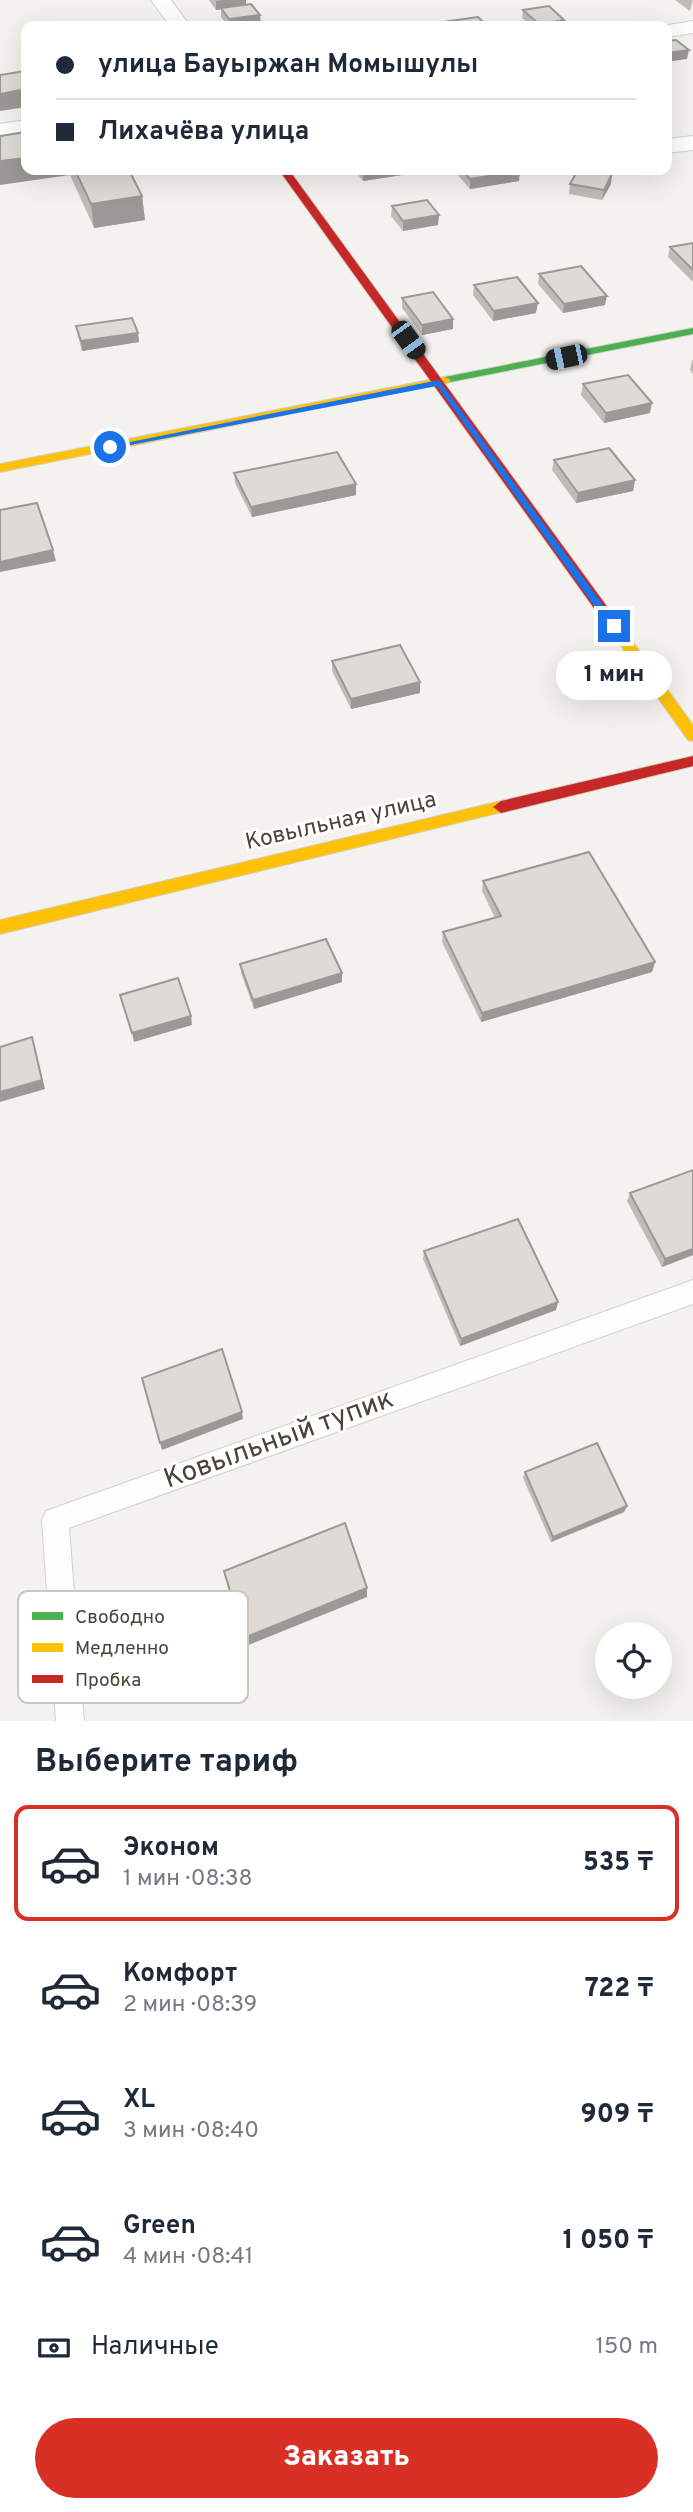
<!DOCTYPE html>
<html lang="ru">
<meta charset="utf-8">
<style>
body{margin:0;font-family:Overpass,sans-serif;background:#f2f2f3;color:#1f2937;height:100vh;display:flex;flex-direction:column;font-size:26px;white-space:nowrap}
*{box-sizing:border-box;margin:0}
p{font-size:23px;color:#747a83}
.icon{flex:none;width:38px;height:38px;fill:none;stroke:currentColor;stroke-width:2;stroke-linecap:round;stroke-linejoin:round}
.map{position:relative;height:1721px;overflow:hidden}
.sheet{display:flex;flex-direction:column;background:#fff;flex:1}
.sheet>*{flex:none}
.banner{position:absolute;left:21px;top:21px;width:651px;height:154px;border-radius:14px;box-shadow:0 7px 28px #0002;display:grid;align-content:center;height:154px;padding:0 35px;background:#fff}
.controls{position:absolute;left:595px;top:1622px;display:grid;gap:14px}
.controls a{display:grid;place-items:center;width:77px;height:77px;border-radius:50%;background:#fff;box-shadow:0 7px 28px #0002;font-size:35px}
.end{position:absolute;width:32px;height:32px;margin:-16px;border:9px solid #1a73e8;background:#fff;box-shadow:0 0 0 4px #fff}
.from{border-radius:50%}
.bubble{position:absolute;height:49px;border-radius:24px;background:#fff;box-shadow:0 7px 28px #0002;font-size:23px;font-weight:800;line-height:49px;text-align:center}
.car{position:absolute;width:21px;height:42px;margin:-21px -10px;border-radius:9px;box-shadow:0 0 5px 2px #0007;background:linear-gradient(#222 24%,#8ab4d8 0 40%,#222 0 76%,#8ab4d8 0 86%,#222 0)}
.banner b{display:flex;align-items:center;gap:24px;height:66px;font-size:26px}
.banner b+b{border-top:2px solid #e0e1e3}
.banner i{width:18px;height:18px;background:#1f2937}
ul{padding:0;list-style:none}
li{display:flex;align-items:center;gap:21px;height:116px;margin:0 14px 10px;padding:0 21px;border:4px solid transparent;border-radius:14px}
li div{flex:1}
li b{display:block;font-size:26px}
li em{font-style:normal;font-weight:800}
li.active{border-color:#d93025}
li>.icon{width:63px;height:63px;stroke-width:1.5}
h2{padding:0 35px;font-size:32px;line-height:84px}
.pay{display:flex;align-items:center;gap:18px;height:77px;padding:0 35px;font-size:26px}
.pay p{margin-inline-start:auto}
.action{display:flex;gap:14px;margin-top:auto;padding:14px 35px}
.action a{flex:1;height:80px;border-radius:42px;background:#d93025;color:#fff;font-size:28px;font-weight:800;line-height:80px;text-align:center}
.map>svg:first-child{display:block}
</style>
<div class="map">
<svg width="693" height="1721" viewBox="0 0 693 1721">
<rect width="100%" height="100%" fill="#f4f2ee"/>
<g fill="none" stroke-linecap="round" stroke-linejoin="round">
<g stroke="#d2d0cb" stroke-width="2">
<path id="lane" d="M693,1280V1304L69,1528L84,1721H56L42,1520L46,1511Z"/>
</g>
<g stroke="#d2d0cb" stroke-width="2">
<path id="street" d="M151,0H171L190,26H170Z
M693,21V33L667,37V26H662Z
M26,120V134L0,138V124Z
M693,136V150L667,153V139Z"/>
</g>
<g stroke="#d3cfc5" stroke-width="2">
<path id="fast" d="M693,328V334L445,383L439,380L445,377Z"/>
</g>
<g stroke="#d3cfc5" stroke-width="2">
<path id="slow" d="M445,377L451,380L449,382L0,472V464Z
M614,621L619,623L693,725V741L688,740L609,629L607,626L609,623Z
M501,801L509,807L506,811L0,934V920Z"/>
</g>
<g stroke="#d3cfc5" stroke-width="2">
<path id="jam" d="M279,170H289L619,623L621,626L619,629H609Z
M693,756V766L501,813L493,807L501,801Z"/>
</g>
<use href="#lane" fill="#fdfdfc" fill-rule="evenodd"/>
<use href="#street" fill="#fdfdfc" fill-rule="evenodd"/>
<use href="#fast" fill="#4caf50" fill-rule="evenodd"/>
<use href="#slow" fill="#ffc107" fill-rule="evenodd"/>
<use href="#jam" fill="#c62828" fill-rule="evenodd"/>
</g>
<path fill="#bfbcb8" d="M209,0H246V5L261,24L242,26H228L221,17V9L216,10Z
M675,0H693L690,11Z
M523,10L564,20V26H531L522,18Z
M26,170H129L142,196L145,220L94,228L70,175Z
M354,170H402V175L363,181Z
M456,170H518L519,181L470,189L456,173Z
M570,184H611L602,200L569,194Z
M392,206L438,225L403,231L391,216Z
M693,243V281H692L668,257L670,247Z
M539,274L605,305L563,313L538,284Z
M474,285L536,313L493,321L473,295Z
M402,298L453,319V329L422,335L402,308Z
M76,326L138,333L139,342L82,351L78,336Z
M692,360H693V374L690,370Z
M583,384L650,413L604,423L581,395Z
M554,460L635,480L633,491L576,503L552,470Z
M234,473L356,484V495L252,517L235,483Z
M332,661L420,682V693L351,709L332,671Z
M483,881L655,962L652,972L481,1022L442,942L443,932L495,918L482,891Z
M240,964L342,973V982L254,1009L241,973Z
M693,1170V1255L662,1267L627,1201L630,1193Z
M424,1251L558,1302L556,1310L460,1346L423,1259Z
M525,1472L627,1506L624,1512L551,1542L523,1478Z"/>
<path fill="#9b9996" d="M224,0H246V6L216,10V1Z
M260,15L261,24L242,26H230L229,19Z
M564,20V26H538L539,24Z
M689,50L687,59L667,62V53Z
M26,89V107L0,111V94Z
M26,158V170H69L70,175L0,185V161Z
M377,170H402V175L363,181V172Z
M520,171L519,181L470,189V179Z
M612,174L611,184L602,200L604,190Z
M142,196L145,220L94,228L91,204Z
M439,215L438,225L403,231V221Z
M607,296L605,305L563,313L564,304Z
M538,303L536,313L493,321L494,311Z
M453,319V329L422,335V325Z
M138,333L139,342L82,351L81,341Z
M652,403L650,413L604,423L606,413Z
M635,480L633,491L576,503L578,493Z
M356,484V495L252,517L251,507Z
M53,550L56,561L0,572V562Z
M420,682V693L351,709V699Z
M655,962L652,972L481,1022L482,1013Z
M342,973V982L254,1009L253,1000Z
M191,1016L192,1025L134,1042L132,1033Z
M32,1037L45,1089L0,1102V1092Z
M693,1249V1255L662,1267L665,1259Z
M558,1302L556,1310L460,1346L461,1339Z
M242,1412L243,1419L162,1450L160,1443Z
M627,1506L624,1512L551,1542L553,1537Z
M367,1588V1597L246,1646L244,1638Z"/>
<path fill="#dedbd6" stroke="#9b9996" stroke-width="2" d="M251,4L260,15L229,19L221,8Z
M549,6L564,20L539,24L523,10Z
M478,17L487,26H447L443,22Z
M676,40L689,50L667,53V41Z
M25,71L26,73V89L0,94V75Z
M26,132V158L0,161V136Z
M75,170H129L142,196L91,204Z
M362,170H377L363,172Z
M462,170H518L520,171L470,179Z
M578,170H585L612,174L604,190L570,184Z
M427,200L439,215L403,221L392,206Z
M693,243V270L670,247Z
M581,266L607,296L564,304L539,274Z
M517,277L538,303L494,311L474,285Z
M433,292L453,319L422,325L402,298Z
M132,318L138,333L81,341L76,326Z
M628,375L652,403L606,413L583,384Z
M609,448L635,480L578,493L554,460Z
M337,452L356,484L251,507L234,473Z
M37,503L53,550L0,562V510Z
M400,645L420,682L351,699L332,661Z
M589,852L655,962L482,1013L443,932L501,916L483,881Z
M326,939L342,973L253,1000L240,964Z
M178,978L191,1016L132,1033L120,995Z
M32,1037L42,1080L0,1092V1047Z
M693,1170V1249L665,1259L630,1193Z
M518,1219L558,1302L461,1339L424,1251Z
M222,1349L242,1412L160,1443L142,1378Z
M597,1443L627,1506L553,1537L525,1472Z
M345,1523L367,1588L244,1638L224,1571Z"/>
<path fill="#1a73e8" d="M439,380L617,624V628H610L437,386L110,449L105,447Z"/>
<g text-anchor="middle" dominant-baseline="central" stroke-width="6" stroke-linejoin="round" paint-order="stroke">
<g font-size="23" fill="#4b4439" stroke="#fff">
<text transform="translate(341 822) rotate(-13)">Ковыльная улица</text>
</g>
<g font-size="28" fill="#4b4439" stroke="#fff">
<text transform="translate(279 1440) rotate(-20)">Ковыльный тупик</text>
</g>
</g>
<rect x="18" y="1591" width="230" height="112" rx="10" fill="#fff" stroke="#c9c7c4" stroke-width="2"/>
<rect x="32" y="1612" width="31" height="8" fill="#4caf50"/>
<rect x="32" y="1643" width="31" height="9" fill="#ffc107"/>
<rect x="32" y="1675" width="31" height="8" fill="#c62828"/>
<g font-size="19" fill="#4b4439">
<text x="75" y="1623">Свободно</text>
<text x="75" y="1654">Медленно</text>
<text x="75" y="1686">Пробка</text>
</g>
</svg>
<div class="controls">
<a><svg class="icon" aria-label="locate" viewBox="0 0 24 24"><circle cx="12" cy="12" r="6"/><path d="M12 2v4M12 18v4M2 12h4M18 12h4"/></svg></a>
</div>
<i class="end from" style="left:110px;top:447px"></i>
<i class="end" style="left:614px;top:626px"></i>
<div class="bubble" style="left:556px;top:651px;width:116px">1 мин</div>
<i class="car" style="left:408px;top:340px;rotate:144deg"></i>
<i class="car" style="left:566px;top:357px;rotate:258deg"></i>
<div class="banner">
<b><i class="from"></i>улица Бауыржан Момышулы</b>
<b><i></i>Лихачёва улица</b>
</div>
</div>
<section class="sheet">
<h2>Выберите тариф</h2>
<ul>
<li class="active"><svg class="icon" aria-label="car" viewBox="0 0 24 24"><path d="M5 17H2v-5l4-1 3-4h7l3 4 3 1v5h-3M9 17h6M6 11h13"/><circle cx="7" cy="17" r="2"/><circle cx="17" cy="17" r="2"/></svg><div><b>Эконом</b><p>1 мин · 08:38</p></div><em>535 ₸</em></li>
<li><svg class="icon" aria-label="car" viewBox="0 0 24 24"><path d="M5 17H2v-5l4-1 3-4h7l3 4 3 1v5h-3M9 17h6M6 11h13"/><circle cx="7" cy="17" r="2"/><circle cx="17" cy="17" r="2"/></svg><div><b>Комфорт</b><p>2 мин · 08:39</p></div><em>722 ₸</em></li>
<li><svg class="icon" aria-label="car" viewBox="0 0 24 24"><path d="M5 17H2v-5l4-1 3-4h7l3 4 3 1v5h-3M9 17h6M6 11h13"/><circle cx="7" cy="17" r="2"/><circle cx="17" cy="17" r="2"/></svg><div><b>XL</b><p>3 мин · 08:40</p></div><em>909 ₸</em></li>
<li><svg class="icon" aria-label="car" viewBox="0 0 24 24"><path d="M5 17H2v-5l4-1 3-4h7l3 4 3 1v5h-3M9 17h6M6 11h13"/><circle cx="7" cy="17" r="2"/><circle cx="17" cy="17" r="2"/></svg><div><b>Green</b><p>4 мин · 08:41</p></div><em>1 050 ₸</em></li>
</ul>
<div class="pay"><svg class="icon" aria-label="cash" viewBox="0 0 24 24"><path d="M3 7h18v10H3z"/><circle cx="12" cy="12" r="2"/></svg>Наличные<p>150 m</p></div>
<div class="action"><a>Заказать</a></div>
</section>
